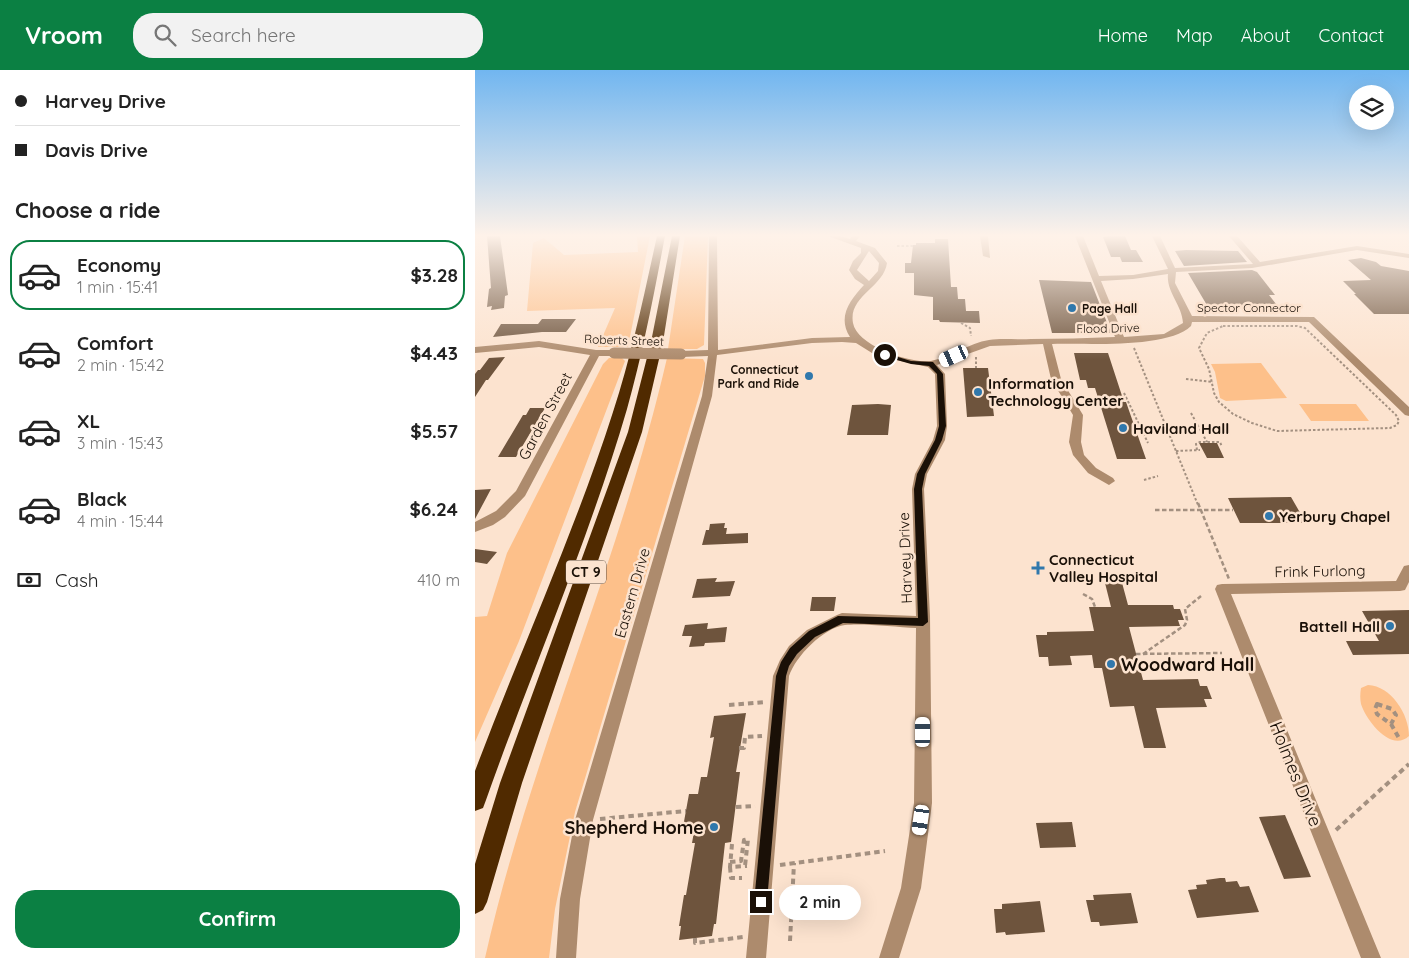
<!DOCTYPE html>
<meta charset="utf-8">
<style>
body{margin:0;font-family:Quicksand,sans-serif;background:#f2f2f2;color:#222;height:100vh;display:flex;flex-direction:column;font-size:19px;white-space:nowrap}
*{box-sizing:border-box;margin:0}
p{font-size:16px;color:#767676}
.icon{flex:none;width:28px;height:28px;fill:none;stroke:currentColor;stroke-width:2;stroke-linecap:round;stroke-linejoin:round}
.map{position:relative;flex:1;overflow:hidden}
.side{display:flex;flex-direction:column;background:#fff;width:475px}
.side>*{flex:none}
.banner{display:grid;align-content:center;height:110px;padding:0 15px;background:#fff}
.controls{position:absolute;left:874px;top:15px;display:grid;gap:10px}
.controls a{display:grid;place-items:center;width:45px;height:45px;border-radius:50%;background:#fff;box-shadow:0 5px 20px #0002;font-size:25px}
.end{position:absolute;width:22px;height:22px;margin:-11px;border:6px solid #1a1007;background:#fff;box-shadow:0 0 0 2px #fff}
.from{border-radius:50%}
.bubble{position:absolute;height:35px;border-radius:18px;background:#fff;box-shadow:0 5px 20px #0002;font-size:16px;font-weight:700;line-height:35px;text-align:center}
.car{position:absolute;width:15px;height:30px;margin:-15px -8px;border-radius:6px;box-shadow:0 0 4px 1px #0007;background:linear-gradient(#fff 24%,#345 0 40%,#fff 0 76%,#345 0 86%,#fff 0)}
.banner b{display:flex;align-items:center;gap:18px;height:48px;font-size:19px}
.banner b+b{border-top:1px solid #e0e0e0}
.banner i{width:12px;height:12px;background:#222}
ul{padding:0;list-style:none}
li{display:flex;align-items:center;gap:15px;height:70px;margin:0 10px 8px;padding:0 5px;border:2px solid transparent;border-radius:20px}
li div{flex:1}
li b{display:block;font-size:19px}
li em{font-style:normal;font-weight:700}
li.active{border-color:#0b8043}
li>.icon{width:45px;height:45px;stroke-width:1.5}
h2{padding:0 15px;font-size:22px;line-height:60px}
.pay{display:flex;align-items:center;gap:12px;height:55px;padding:0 15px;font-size:19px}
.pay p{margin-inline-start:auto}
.cta{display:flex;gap:10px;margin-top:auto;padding:10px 15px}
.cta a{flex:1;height:58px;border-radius:20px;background:#0b8043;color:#fff;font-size:20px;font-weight:700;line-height:58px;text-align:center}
header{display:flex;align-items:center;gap:30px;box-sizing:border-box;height:70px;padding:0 25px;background:#0b8043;color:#fff}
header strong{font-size:24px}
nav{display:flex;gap:28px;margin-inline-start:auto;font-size:18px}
.search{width:350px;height:45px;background:#f2f2f2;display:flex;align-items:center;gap:12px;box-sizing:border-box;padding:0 18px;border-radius:20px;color:#767676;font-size:19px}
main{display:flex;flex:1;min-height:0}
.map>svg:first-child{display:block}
</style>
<header>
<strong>Vroom</strong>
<div class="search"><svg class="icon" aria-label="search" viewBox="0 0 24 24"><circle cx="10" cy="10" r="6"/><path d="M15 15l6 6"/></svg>Search here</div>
<nav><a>Home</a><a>Map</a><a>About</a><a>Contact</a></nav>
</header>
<main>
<section class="side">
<div class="banner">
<b><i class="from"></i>Harvey Drive</b>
<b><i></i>Davis Drive</b>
</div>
<h2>Choose a ride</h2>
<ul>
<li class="active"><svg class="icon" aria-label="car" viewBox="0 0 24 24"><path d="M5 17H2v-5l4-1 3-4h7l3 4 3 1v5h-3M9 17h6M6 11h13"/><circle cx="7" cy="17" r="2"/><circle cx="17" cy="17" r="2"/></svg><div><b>Economy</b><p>1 min · 15:41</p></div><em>$3.28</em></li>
<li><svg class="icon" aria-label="car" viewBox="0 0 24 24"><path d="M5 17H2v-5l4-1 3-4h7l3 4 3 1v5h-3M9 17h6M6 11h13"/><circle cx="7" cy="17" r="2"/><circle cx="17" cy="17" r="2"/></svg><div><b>Comfort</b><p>2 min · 15:42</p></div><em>$4.43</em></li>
<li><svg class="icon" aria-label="car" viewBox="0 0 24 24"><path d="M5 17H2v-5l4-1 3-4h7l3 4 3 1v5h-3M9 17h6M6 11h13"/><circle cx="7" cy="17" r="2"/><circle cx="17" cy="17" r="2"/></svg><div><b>XL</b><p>3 min · 15:43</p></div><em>$5.57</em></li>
<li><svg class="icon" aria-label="car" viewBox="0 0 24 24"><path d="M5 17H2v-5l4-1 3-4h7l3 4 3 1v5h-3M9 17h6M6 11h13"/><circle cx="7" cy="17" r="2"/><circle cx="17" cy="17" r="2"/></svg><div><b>Black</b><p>4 min · 15:44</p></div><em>$6.24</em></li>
</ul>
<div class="pay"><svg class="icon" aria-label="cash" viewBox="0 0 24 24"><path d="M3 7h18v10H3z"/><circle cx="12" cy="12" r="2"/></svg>Cash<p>410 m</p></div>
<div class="cta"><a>Confirm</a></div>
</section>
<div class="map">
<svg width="934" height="888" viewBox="0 0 934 888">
<rect width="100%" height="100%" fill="#fce3cf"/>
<path fill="#fdc08a" d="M162,166H175L153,277H123L140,238L52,241L58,173L69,168L89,185L163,182Z
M210,166H233L229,275L222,279H193Z
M134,288H147L150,291L44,571L0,672V547L12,546L32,483L128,294Z
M192,288L228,289L230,293V306L100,742L80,839L74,888H10C56,684 145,492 192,288Z
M786,293L812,328L751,331L745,328L740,302L736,294Z
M824,334H881L894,351H836Z
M893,615C916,616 934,644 934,666C916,683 891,650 886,634C885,629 885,624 886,618Z"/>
<path fill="#6e543d" d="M12,166H25L33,225L30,226L29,238L16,240L17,236L12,237L14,219L16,218Z
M633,166H650L656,180H661L668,192H647L645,187H636L628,167Z
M460,169H473L476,217H482L483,229H490L491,241H504L505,253L465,252L464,250H458V227L439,225V203H430V193H436L438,175H441V173H460Z
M711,180L763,181L772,192L709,196L700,181Z
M886,188L901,192L906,196L934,201V244H899L879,224H881L868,211L896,210L873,190Z
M777,200L782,202L800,225H794L801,234H780L782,237H733L713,203Z
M564,210L616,212L636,263H577Z
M67,249H101L91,262H67L18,267L26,254H63Z
M599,283H633L649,332H651L671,389H642L620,318H613L611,310H605Z
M30,287L13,310H11L0,327V304L3,300H5L14,288Z
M488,298H513L519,346L492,347Z
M403,334L416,335L413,365H372L377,335Z
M55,338H70L41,387H23L48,345H51Z
M724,373H742L749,388H732Z
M16,419L0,449V420Z
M816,427L831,453H765L753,428Z
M250,453L249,458H252L251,464L273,463V473L227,475L231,460H234L235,454Z
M0,479L22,482L12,494L0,492Z
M242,508L240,512L260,511L255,526L217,528L222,509Z
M629,509H646L653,535H698L699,539H705L709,550H703L705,556L654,557L668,610L723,609L725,616H732L737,629H729L732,637L681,638L691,678H669L659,636L635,637L627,598H619L617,585L595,586L597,595L574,596L573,587H564L561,565H572V562L619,561L614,537H636Z
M337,527H361L359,541H335Z
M934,540V584L878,585L871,571H904L887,541Z
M233,553L232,559L252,557L250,572L230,573L229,576L214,577L217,566H207L210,555Z
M271,643L261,702H265L256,772L250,773L241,854H239L237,866L204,870L206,856H204L209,825H211L220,773H217L220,756L208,757L214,724H223L226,707H232L239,667L235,668L239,646Z
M810,745L836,807L809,809L784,747Z
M597,752L601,777L565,778L561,753Z
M745,808H750L751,812L762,811L765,817L774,816L784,842L722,848L713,820L722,819L721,815L732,814L731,810Z
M656,823L663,853L625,856L624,852H616L611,830H619L618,825Z
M565,831L570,862L531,865L530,862L521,863L519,839H527V834Z"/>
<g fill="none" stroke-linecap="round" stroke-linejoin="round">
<path stroke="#a39080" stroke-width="2" stroke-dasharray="2.5 2" stroke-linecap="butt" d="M422,176H438
M486,253L495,258L496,266
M748,256H822L830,258L921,345L924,351L922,355L915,358L802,361L777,353L758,344L744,332L739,323L734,299L724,278L732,263Z
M659,278L723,435
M501,287V298
M711,309L738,312
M649,323L673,373
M716,343L732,372
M722,380L721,374L725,372H745L747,377
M701,381L725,380
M669,410L683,406"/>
<path stroke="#a39080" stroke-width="2.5" stroke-dasharray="4.5 2.5" stroke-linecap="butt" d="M723,433L754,509
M680,440H758
M608,524L617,529L620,537
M661,584L747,583
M668,584L710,555L712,550L710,539L726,526"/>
<path stroke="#a39080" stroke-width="4" stroke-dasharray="5.5 4" stroke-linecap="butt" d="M902,634L917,639L921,645L916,654L902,644L900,639Z
M254,635L291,632
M916,654L925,670
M264,678H269L270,667L287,666
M261,737L280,736
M125,749L211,741
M861,760L934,694
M257,774L255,797L272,796
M255,792L266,791L269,770L273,769L270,796
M305,795L410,781
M255,797L256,808H267
M220,868V873L268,867
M315,871L319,793"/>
<path fill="#ad8b6d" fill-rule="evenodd" d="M234,166H242L243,280L337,268L375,267C362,247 375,230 389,215L380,209L374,200L378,191L386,183V178L353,166H365L375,169L377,166H385L381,171L400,178L412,193C409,217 373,226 378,253C382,276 436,294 456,291C476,287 494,273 514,270C527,268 542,270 556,269C584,269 612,268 640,267L600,166H608L624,206L658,205L693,199L677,166H685L700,198L778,194L754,166H762L785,192L882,176L934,184V188L882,180L777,198L701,202L700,213L717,246L839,247L934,337V346L930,345L834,252H717L716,256C692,279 612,273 577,274L586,309L608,345L606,372L609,385L621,398L638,408L640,411L634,415L613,403L598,385L594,372L598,345L576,309L568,274L515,276L462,295L470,304L472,356L470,370L452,404L449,419L455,546L457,733L446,818L424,888H404L426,818L439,733L441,558C421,557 388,553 370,555C348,558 321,586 314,606L291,888H271L298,606L305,590L314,576L332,560L362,545L367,543L441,546L437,419L440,404L458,370L462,356L460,304L453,297L412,288L397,283L381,273L367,272L337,273L242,285L237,326L118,750L105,829L101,888H81L85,829L100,750L227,326L233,286L206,287L201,284L206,281L233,280ZM394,181L404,193L403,201L394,211L382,200ZM693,204C691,222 707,235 708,253L689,264L649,267L626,211L658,209Z
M505,166H513L515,188L508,186Z
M64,271L121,280H139L144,283L139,286H124L50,426L30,447L18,455L0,462V452L21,441L41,421L115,285L64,277L0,283V277Z
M934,495V512L930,520L925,521L756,524L906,888H886L740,519L742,515L747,514L921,511L929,496Z"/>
<path fill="#502a00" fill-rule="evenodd" d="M182,166H190C179,224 168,282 152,339C113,472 57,600 11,730L8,738L0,741V701C45,581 99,464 138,342C157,284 169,225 182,166Z
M197,166H205L188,272L167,362L47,713L12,832L8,840L0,844V794L25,713L153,362L176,272Z"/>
<path stroke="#ad8b6d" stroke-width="8" d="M139,283H148"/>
<path stroke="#ad8b6d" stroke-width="11" d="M139,283L206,284"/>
</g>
<linearGradient id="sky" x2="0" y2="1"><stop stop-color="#71b6f0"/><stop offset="0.57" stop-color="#fef2e9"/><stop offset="1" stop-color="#fef2e9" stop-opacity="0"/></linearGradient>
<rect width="934" height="290" fill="url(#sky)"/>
<path fill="#1a1007" d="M410,283L436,291L458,292L468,304L471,356L467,370L450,404L447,419L453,552L448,556L368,553L340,567L322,584L314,596L311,606L292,832L290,837L286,839L281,837L279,832L301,606L306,592L315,578L334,561L363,546L443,548L439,419L442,404L460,370L464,356L462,304L454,296L436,294L408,286Z"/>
<g fill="#3078ac" stroke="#fce3cf" stroke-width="2">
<circle cx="597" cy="238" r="5"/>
<circle cx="334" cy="306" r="5"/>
<circle cx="503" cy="322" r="5"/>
<circle cx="648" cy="358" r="5"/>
<circle cx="794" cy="446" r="5"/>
<path d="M560.5 490.5h5v5h5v5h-5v5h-5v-5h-5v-5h5z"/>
<circle cx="915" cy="556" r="5"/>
<circle cx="636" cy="594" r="5"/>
<circle cx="239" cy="757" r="5"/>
</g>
<g text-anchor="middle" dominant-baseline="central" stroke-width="5" stroke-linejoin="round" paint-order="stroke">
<g font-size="12" fill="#1a1007" stroke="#fce3cf">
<text x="774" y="237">Spector Connector</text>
<text transform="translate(633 258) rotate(-1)">Flood Drive</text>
<text transform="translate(149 270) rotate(2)">Roberts Street</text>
</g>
<g font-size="12" font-weight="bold" fill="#1a1007" stroke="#fce3cf" text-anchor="start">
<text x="607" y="238">Page Hall</text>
<text x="324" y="299" text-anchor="end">Connecticut<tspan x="324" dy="14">Park and Ride</tspan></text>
</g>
<rect fill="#fce3cf" stroke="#5e4f43" stroke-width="1" x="91" y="490.5" width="40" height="23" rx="4"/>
<g font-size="14" font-weight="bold" fill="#1a1007">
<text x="111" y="502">CT 9</text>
</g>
<g font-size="15" font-weight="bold" fill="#1a1007" stroke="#fce3cf" text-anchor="start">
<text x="513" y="313">Information<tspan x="513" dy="17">Technology Center</tspan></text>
<text x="658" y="358">Haviland Hall</text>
<text x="804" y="446">Yerbury Chapel</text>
<text x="574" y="489">Connecticut<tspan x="574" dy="17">Valley Hospital</tspan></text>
<text x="905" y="556" text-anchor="end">Battell Hall</text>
</g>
<g font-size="15" fill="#1a1007" stroke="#fce3cf">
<text transform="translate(70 346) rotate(-62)">Garden Street</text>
<text transform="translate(430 488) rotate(-92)">Harvey Drive</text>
<text transform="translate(845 501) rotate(-1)">Frink Furlong</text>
<text transform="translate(157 523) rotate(-74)">Eastern Drive</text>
</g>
<g font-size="18" font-weight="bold" fill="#1a1007" stroke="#fce3cf" text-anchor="start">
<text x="646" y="594">Woodward Hall</text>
<text x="229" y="757" text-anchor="end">Shepherd Home</text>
</g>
<g font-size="18" fill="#1a1007" stroke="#fce3cf">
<text transform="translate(821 704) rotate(68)">Holmes Drive</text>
</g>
</g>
</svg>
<div class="controls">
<a><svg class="icon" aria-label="layers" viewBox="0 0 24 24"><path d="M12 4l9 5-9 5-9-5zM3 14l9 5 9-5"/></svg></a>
</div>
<i class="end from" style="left:410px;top:285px"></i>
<i class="end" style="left:286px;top:832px"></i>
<div class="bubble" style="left:304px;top:815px;width:82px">2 min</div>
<i class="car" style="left:479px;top:286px;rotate:246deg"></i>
<i class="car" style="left:448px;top:662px;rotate:0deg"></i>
<i class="car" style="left:446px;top:750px;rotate:188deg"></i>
</div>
</main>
